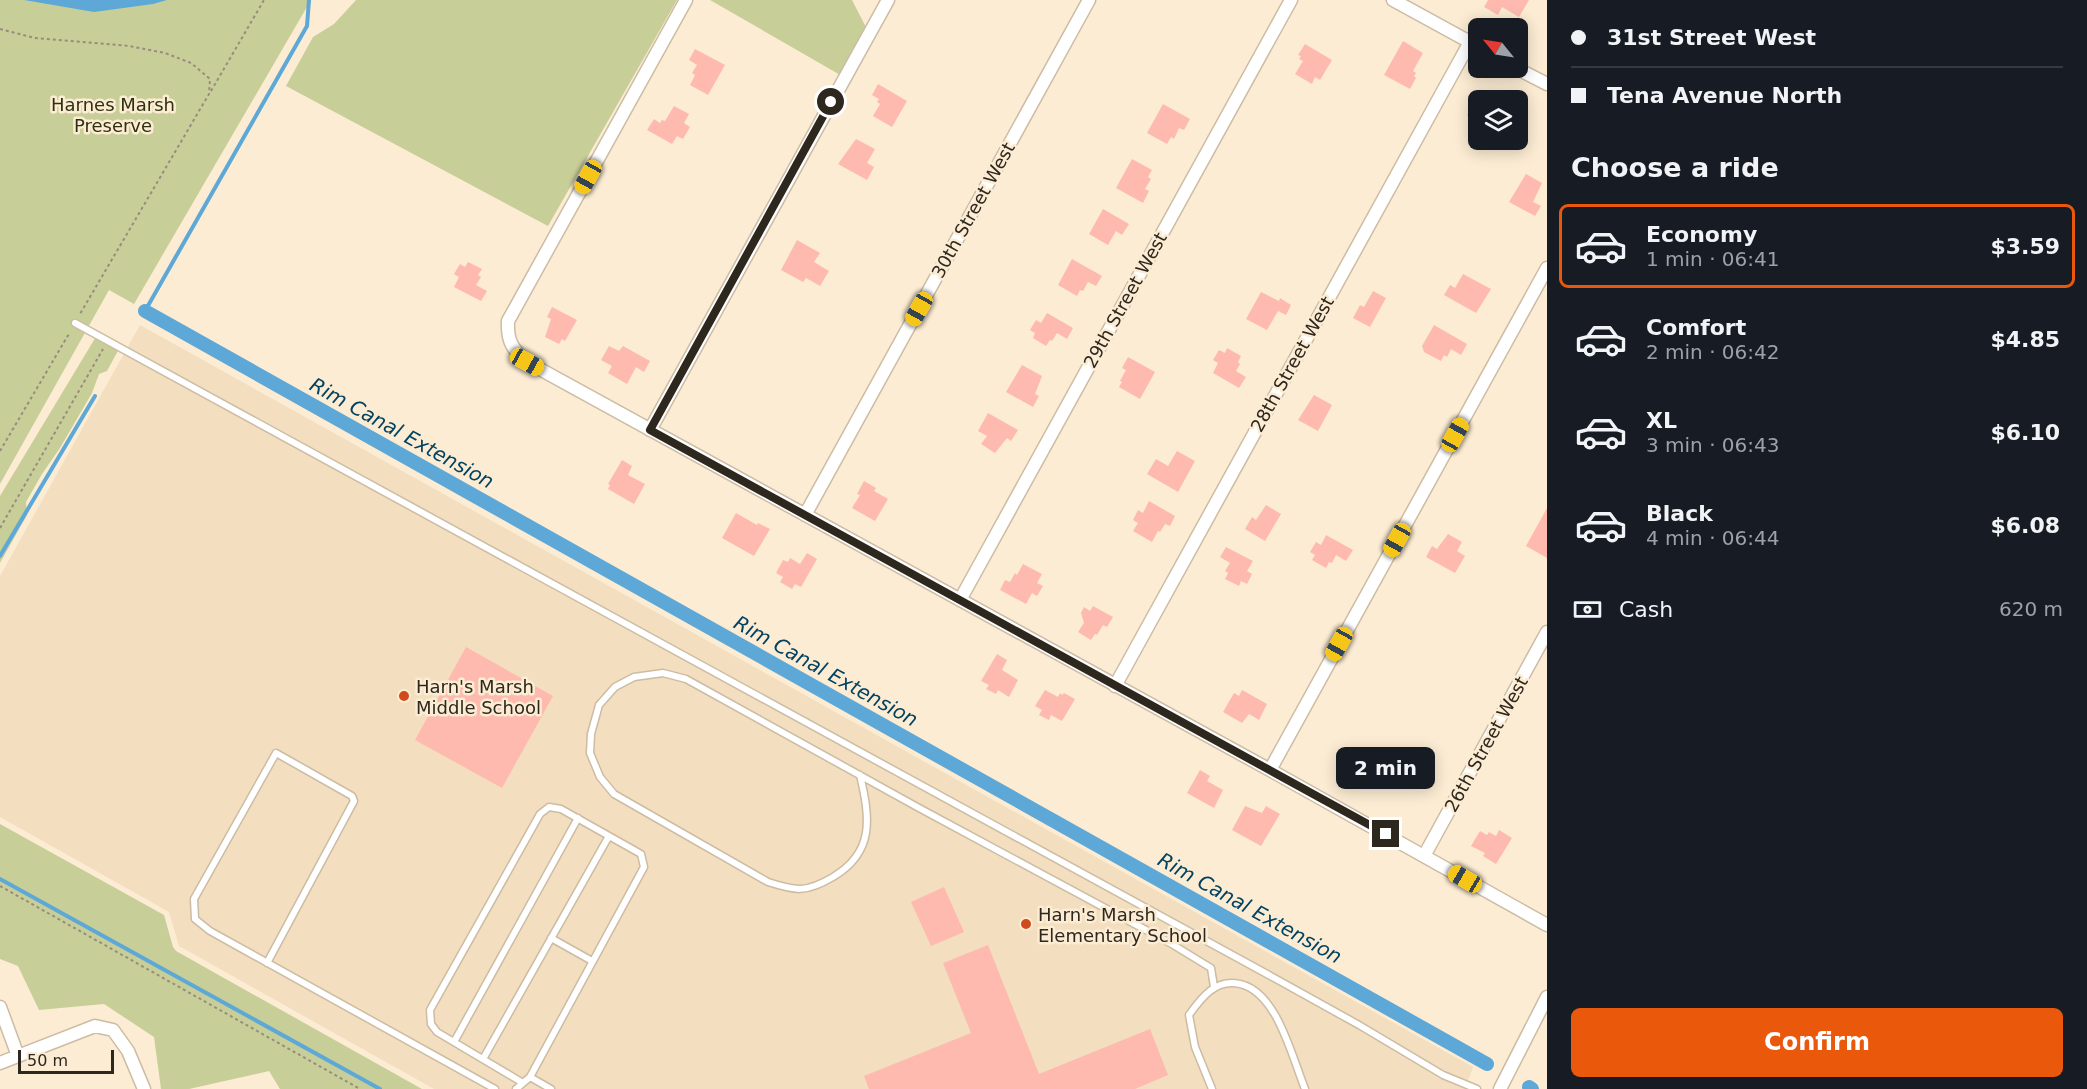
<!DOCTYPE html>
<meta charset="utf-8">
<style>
body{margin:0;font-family:"DejaVu Sans",sans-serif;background:#242831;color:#f1f3f6;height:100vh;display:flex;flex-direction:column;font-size:22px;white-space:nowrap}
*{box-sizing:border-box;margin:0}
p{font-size:20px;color:#9ea1a6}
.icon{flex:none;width:33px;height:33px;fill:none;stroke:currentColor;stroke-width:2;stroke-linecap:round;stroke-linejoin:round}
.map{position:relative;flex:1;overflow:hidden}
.sheet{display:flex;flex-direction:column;background:#171b24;width:540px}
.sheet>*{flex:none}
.guide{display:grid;align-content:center;height:132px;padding:0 24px;background:#171b24}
.needle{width:39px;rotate:300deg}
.controls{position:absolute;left:1468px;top:18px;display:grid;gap:12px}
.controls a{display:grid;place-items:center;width:60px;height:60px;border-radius:9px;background:#171b24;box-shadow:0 3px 15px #0003;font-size:30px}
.scale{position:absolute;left:18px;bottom:15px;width:96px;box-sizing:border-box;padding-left:6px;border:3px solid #2d271e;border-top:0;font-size:16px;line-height:21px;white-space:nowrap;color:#2d271e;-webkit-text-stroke:4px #fcecd3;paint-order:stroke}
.end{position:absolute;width:27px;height:27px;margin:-14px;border:8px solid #2d271e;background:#fff;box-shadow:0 0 0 3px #fff}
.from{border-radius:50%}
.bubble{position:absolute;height:42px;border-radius:9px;background:#171b24;box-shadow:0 3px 15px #0003;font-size:20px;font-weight:600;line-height:42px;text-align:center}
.car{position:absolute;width:18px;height:36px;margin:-18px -9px;border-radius:8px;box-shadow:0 0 4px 2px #0007;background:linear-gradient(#f5c518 24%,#345 0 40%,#f5c518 0 76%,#345 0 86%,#f5c518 0)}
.guide b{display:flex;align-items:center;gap:21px;height:57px;font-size:22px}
.guide b+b{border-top:2px solid #363941}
.guide i{width:15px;height:15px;background:#f1f3f6}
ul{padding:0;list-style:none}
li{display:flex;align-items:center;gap:18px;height:84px;margin:0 12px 9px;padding:0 12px;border:3px solid transparent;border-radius:9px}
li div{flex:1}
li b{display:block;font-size:22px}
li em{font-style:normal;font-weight:600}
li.on{border-color:#ea580c}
li>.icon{width:54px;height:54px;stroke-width:1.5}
h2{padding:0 24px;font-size:27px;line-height:72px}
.pay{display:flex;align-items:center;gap:15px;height:66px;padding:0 24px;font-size:22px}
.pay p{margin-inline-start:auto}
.action{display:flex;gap:12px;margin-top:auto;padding:12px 24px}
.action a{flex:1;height:69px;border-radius:9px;background:#ea580c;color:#fff;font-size:24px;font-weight:600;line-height:69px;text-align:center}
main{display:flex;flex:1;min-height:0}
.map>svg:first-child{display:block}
</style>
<main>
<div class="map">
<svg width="1547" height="1089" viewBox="0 0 1547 1089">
<rect width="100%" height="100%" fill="#fcecd3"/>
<path fill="#f3debf" d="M140,325L1473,1067L1465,1089H434L179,946L169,912L0,817V576Z"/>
<path fill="#c8ce98" d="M0,0H311L134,304L109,290L0,484Z
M356,0H677L548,226L286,86L313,37L334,24Z
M710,0H852L872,39L849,80Z
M97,335L120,347L107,371L99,374L92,393L60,448L42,474L26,502L27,515L0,563V496Z
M0,824L164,915L173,947L176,951L422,1089H280L269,1071L189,1089H161L154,1037L104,1004L39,1010L18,966L0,959Z"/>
<path fill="#5da8d6" d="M24,0H167L153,4L94,12Z"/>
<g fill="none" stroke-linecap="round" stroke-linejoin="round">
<path stroke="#5da8d6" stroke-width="4" d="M145,311L307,26L309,0
M0,556L95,396
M0,879L380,1089"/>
<path stroke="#5da8d6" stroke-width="14" d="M145,311L1487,1064
M1529,1087L1532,1089"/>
</g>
<path fill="#febaae" d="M1488,0H1529L1519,17L1502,7L1498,15L1484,7Z
M1403,41L1423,53L1413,71L1416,73L1414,76L1416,78L1410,89L1384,75Z
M1305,44L1332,60L1320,80L1315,77L1312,84L1295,74L1303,61L1299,59L1301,56L1298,55Z
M695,49L725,65L708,95L690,85L695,75L692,73L697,65L689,60Z
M878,84L907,101L892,127L873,116L880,104L877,102L879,99L872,95Z
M1479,92V122L1467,115Z
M1163,104L1190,119L1184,130L1179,128L1174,139L1171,137L1167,144L1147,133Z
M674,106L689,114L684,123L690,127L683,139L677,136L672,144L647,130L654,119L660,123L662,120L665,121Z
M856,139L875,149L867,163L874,167L867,180L838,164Z
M1132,159L1152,170L1148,177L1151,179L1145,189L1149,191L1143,203L1116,188Z
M1526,174L1542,183L1533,202L1541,206L1535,216L1509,202Z
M1103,209L1129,224L1122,235L1116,231L1108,245L1089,234Z
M797,240L820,253L814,262L829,271L820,286L806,278L803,282L781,270Z
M1072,259L1102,276L1096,286L1088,282L1083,291L1080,290L1077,296L1058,285Z
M468,262L482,269L478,275L481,277L476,285L487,291L481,301L454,287L459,277L454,274L460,264L465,267Z
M1463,274L1491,289L1476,313L1444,295L1450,285L1455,288Z
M1373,291L1386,298L1370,327L1353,318L1360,305L1364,307Z
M1261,292L1279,301L1280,298L1291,305L1286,315L1278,311L1267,330L1246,319Z
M552,307L577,320L565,341L562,339L559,344L545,337L551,319L547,317Z
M1047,313L1073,328L1067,339L1057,333L1052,341L1050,340L1046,346L1033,338L1035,333L1030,330L1036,320L1041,323Z
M1434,325L1467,344L1461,355L1451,349L1447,357L1444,355L1441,361L1424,352L1422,346Z
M609,346L619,351L623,346L650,361L644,372L636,367L627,384L608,373L612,366L601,360Z
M1227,348L1241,356L1238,362L1240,364L1236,371L1246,377L1239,388L1213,373L1218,363L1213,360L1219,350L1225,353Z
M1128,357L1155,372L1140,399L1119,387L1122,382L1120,381L1126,370L1122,368Z
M1022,365L1042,376L1035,394L1039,396L1033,407L1006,392Z
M1314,395L1332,405L1318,431L1298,420Z
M988,413L1018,430L1011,441L1007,438L995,453L981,444L987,436L978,431Z
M1177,451L1195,461L1178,492L1147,474L1156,459L1168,466Z
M622,460L632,466L628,475L645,484L634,504L608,489L610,485L608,484Z
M864,481L876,488L874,491L888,499L875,521L852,508L860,495L857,494Z
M1149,501L1175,516L1170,526L1165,524L1160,532L1158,531L1152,542L1133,531L1138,523L1133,520L1138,510L1143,513Z
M1266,505L1281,514L1265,541L1245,529L1252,517L1256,520Z
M1547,508V558L1526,546Z
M736,513L757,525L758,523L770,529L754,556L722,538Z
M1448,534L1462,542L1457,551L1465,556L1455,573L1426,557L1432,546L1437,549Z
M1326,535L1353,550L1346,561L1336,555L1332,563L1329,562L1326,568L1312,560L1315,555L1310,552L1316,542L1321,545Z
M1226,547L1253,561L1247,571L1252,574L1247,584L1241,581L1239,586L1225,579L1228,573L1225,571L1230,563L1220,557Z
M807,553L817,559L801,587L795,584L792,589L780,582L783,577L776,573L783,560L788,562L790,558L800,564Z
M1023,564L1042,574L1037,583L1043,586L1037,596L1032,593L1026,604L1000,590L1005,580L1010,582L1015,573L1017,575Z
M1093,606L1113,617L1107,627L1103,625L1097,635L1095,634L1091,640L1078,632L1084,623L1081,613L1084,607L1090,611Z
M466,647L553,696L502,788L415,740Z
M997,654L1007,660L1002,670L1018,680L1009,697L998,690L996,694L986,689L989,685L981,681Z
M1045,690L1058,697L1060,693L1062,695L1064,693L1075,699L1062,721L1051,715L1049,720L1039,715L1042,710L1035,706Z
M1242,690L1267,704L1259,720L1249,714L1242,723L1223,712L1234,693L1239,696Z
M1200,770L1210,776L1207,781L1223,790L1214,808L1187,793Z
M1245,806L1262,813L1266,806L1280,814L1261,846L1232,830Z
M1499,830L1512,838L1496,864L1483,856L1485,853L1471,846L1480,831L1487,835L1489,832L1496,836Z
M944,887L964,932L931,946L911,902Z
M988,945L1039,1074L1150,1029L1168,1075L1135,1089H869L864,1076L971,1033L943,963Z"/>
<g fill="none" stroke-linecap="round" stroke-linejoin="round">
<g stroke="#ccbca4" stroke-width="9">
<path id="lane" d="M75,323L1267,974L1359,1025L1443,1075L1477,1089
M860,775C870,818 875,852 833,877C806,893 796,891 768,882L614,794L600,777L590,753L591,734L599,705L615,687L634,677L663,673L686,679L919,808L1170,943L1211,968L1214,987
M551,938L592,961
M267,963L354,801L352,796L276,753L194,899L195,919L210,931L495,1089
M454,1042L578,818
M483,1059L609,836
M523,1083L437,1032L431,1024L430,1010L540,814L549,807L561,809L641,854L644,867L530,1077
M516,1089L530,1077L551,1089
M1212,1089L1195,1047L1189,1015C1201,998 1216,978 1240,984C1277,992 1292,1057 1305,1089"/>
</g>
<g stroke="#ccbca4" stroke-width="15">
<path id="street" d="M686,0L508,321C507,341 512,349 527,362L1270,770L1547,925
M1393,0L1479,47
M1516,68L1547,84
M650,430L888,0
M805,515L1089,0
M960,600L1291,0
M1115,686L1470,42
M1270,770L1547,268
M1424,856L1547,632
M0,1007L18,1056
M0,1063L95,1026L113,1030L128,1051L144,1089
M1500,1089L1547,997"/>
</g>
<path stroke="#988d7c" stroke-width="2" stroke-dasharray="3 3" stroke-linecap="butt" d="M0,29L35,38L129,46L165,53L191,63L210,79L209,94L80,314
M211,91L264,0
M0,451L70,332
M0,528L103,349
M0,886L360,1089"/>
<use href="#lane" stroke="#fff" stroke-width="6"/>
<use href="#street" stroke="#fff" stroke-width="12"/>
</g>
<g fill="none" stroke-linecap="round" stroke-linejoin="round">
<path stroke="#2d271e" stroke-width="8" d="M831,102L650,430L1386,834"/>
</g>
<g fill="#d14a1b" stroke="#fcecd3" stroke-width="2">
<circle cx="404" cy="696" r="6"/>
<circle cx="1026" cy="924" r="6"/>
</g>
<g text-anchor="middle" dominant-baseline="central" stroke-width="5" stroke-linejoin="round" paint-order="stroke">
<g font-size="18" fill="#2e310f" stroke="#fcecd3">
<text x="113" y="104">Harnes Marsh<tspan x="113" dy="21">Preserve</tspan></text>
</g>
<g font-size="18" fill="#2d271e" stroke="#fcecd3">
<text transform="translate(973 210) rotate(-61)">30th Street West</text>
<text transform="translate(1125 300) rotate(-61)">29th Street West</text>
<text transform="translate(1292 364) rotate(-61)">28th Street West</text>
<text transform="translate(1486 744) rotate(-61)">26th Street West</text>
</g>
<g font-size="18" fill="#2d271e" stroke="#fcecd3" text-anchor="start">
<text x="416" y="686">Harn's Marsh<tspan x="416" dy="21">Middle School</tspan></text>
<text x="1038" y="914">Harn's Marsh<tspan x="1038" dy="21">Elementary School</tspan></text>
</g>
<g font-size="20" font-style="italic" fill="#024261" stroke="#fcecd3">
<text transform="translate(402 433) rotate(29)">Rim Canal Extension</text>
<text transform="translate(826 671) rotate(29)">Rim Canal Extension</text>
<text transform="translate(1250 908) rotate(29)">Rim Canal Extension</text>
</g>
</g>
</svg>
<div class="controls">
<a><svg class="needle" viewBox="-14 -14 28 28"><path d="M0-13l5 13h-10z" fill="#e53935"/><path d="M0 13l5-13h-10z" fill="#9ea1a6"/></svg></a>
<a><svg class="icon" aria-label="layers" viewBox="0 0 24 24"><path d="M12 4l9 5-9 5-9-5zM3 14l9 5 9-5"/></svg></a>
</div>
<div class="scale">50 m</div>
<i class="end from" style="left:831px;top:102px"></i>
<i class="end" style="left:1386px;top:834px"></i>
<div class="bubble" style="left:1336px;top:747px;width:99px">2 min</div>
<i class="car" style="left:588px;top:177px;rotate:209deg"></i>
<i class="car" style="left:919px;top:309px;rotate:209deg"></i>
<i class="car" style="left:527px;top:362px;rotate:119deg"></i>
<i class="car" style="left:1455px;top:435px;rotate:29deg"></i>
<i class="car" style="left:1397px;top:540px;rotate:209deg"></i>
<i class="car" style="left:1339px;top:644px;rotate:209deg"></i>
<i class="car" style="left:1465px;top:879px;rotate:300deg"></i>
</div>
<section class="sheet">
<div class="guide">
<b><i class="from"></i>31st Street West</b>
<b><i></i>Tena Avenue North</b>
</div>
<h2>Choose a ride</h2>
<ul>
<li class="on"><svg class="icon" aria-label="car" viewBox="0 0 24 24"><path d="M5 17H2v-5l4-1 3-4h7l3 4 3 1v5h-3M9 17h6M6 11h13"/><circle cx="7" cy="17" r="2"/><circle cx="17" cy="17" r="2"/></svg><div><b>Economy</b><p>1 min · 06:41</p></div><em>$3.59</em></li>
<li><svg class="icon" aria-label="car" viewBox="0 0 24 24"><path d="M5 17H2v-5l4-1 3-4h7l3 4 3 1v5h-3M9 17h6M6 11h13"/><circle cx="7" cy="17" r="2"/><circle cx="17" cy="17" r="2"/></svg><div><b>Comfort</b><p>2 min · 06:42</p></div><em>$4.85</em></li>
<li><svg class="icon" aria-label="car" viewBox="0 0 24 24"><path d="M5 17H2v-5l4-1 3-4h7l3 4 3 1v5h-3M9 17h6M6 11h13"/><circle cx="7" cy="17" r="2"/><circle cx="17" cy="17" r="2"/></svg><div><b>XL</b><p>3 min · 06:43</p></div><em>$6.10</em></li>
<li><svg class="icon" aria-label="car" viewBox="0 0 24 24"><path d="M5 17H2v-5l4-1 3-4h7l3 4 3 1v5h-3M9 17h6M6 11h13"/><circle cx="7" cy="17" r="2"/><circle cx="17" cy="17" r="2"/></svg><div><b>Black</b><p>4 min · 06:44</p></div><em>$6.08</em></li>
</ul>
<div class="pay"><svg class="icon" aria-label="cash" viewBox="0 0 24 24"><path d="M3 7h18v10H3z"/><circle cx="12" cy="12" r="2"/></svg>Cash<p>620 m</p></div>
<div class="action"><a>Confirm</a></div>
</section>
</main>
